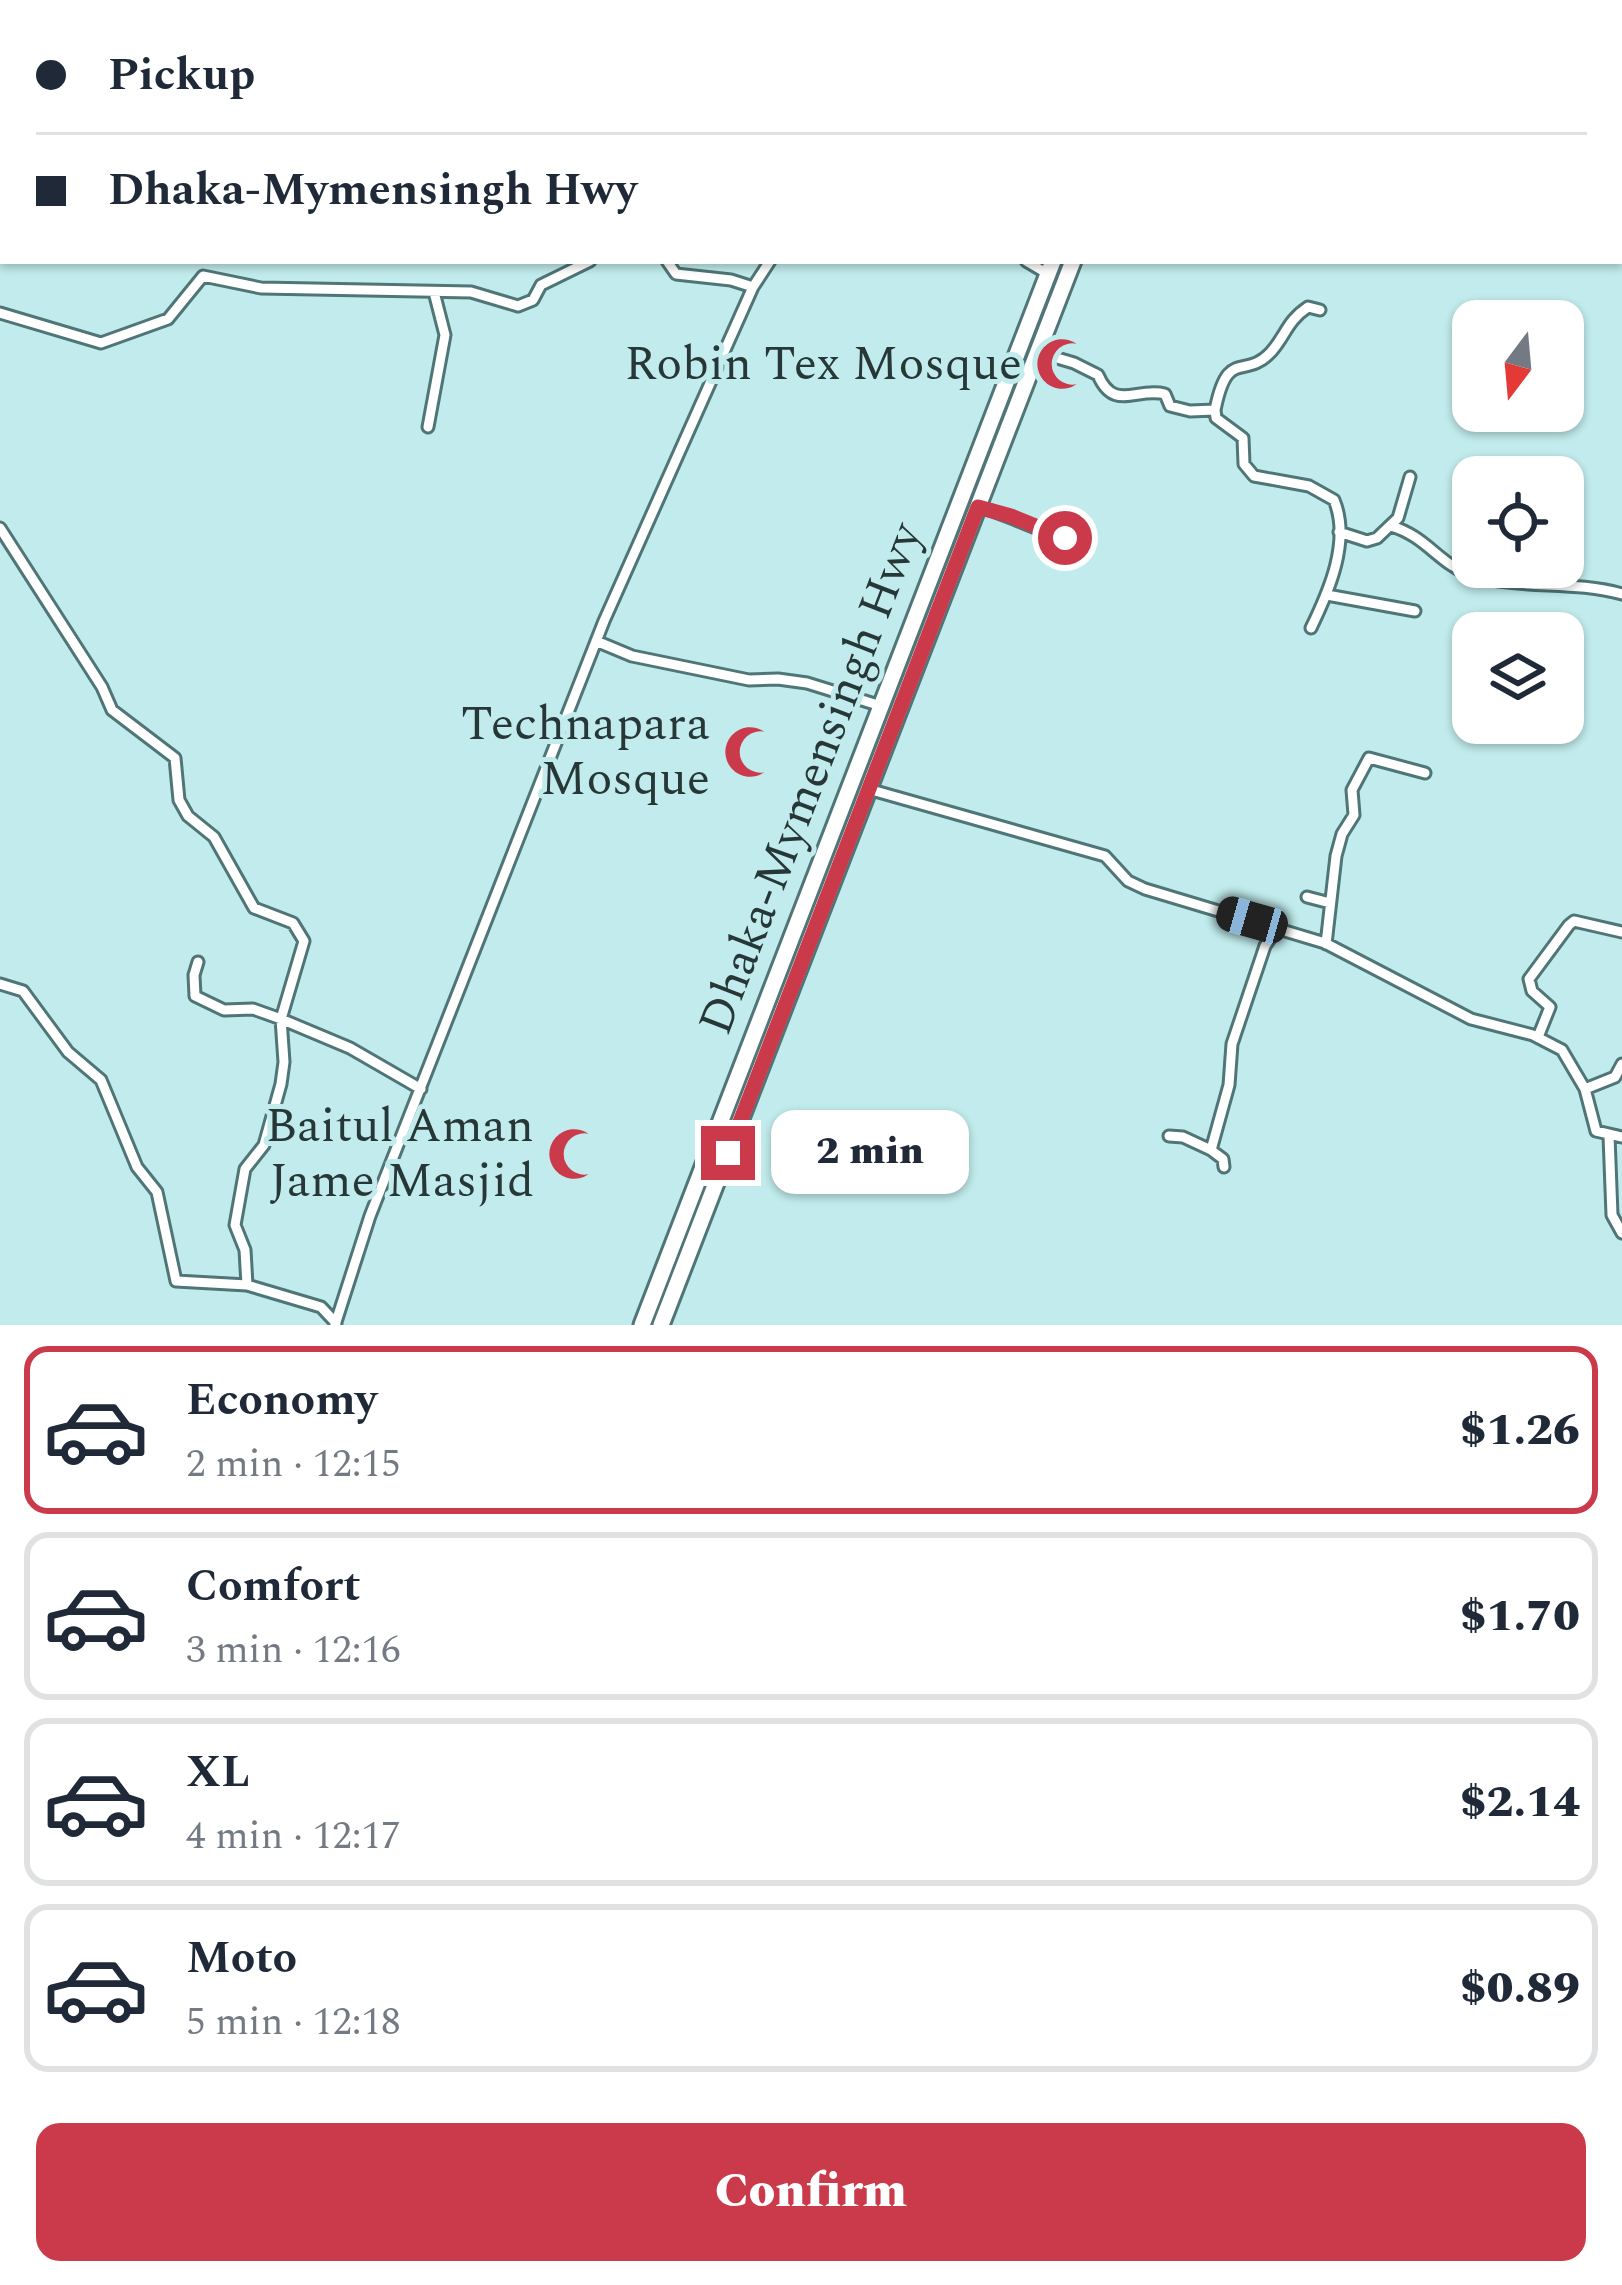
<!DOCTYPE html>
<meta charset="utf-8">
<style>
body{margin:0;font-family:Spectral,serif;background:#f2f2f3;color:#1f2937;height:100vh;display:flex;flex-direction:column;font-size:45px;white-space:nowrap}
*{box-sizing:border-box;margin:0}
p{font-size:39px;color:#747a83}
.icon{flex:none;width:66px;height:66px;fill:none;stroke:currentColor;stroke-width:2;stroke-linecap:round;stroke-linejoin:round}
.map{position:relative;height:1325px;overflow:hidden}
.drawer{display:flex;flex-direction:column;background:#fff;flex:1}
.drawer>*{flex:none}
.banner{position:absolute;left:0px;top:0px;width:1623px;height:264px;box-shadow:0 3px 9px #0004;display:grid;align-content:center;height:264px;padding:0 36px;background:#fff}
.needle{width:78px;rotate:196deg}
.controls{position:absolute;left:1452px;top:300px;display:grid;gap:24px}
.controls a{display:grid;place-items:center;width:132px;height:132px;border-radius:24px;background:#fff;box-shadow:0 3px 9px #0004;font-size:60px}
.end{position:absolute;width:54px;height:54px;margin:-27px;border:15px solid #ca3a4a;background:#fff;box-shadow:0 0 0 6px #fff}
.from{border-radius:50%}
.bubble{position:absolute;height:84px;border-radius:24px;background:#fff;box-shadow:0 3px 9px #0004;font-size:39px;font-weight:800;line-height:84px;text-align:center}
.car{position:absolute;width:36px;height:72px;margin:-36px -18px;border-radius:15px;box-shadow:0 0 9px 3px #0007;background:linear-gradient(#222 24%,#8ab4d8 0 40%,#222 0 76%,#8ab4d8 0 86%,#222 0)}
.banner b{display:flex;align-items:center;gap:42px;height:114px;font-size:45px}
.banner b+b{border-top:3px solid #e0e1e3}
.banner i{width:30px;height:30px;background:#1f2937}
ul{padding:21px 0 0;list-style:none}
li{display:flex;align-items:center;gap:36px;height:168px;margin:0 24px 18px;padding:0 12px;border:6px solid #e0e1e3;border-radius:24px}
li div{flex:1}
li b{display:block;font-size:45px}
li em{font-style:normal;font-weight:800}
li.active{border-color:#ca3a4a}
li>.icon{width:108px;height:108px;stroke-width:1.5}
.action{display:flex;gap:24px;margin-top:auto;padding:24px 36px}
.action a{flex:1;height:138px;border-radius:24px;background:#ca3a4a;color:#fff;font-size:48px;font-weight:800;line-height:138px;text-align:center}
.map>svg:first-child{display:block}
</style>
<div class="map">
<svg width="1622" height="1325" viewBox="0 0 1622 1325">
<rect width="100%" height="100%" fill="#c1ebec"/>
<g fill="none" stroke-linecap="round" stroke-linejoin="round">
<g stroke="#4f7576" stroke-width="15">
<path id="minor" d="M145,0L149,3
M481,0L484,3
M1298,0L1325,3
M254,3L257,0
M832,3V0
M940,3L942,0
M1412,3H1460
M1620,63L1622,64
M667,261L676,274L731,280L753,287
M1026,261L1048,274
M0,313L101,343L168,319L203,276L261,288L471,292L518,306L533,300L541,285L590,261
M1037,352L1074,363L1098,375C1114,412 1136,387 1165,394L1170,406L1190,411L1215,410L1216,418L1243,438L1244,464L1254,476L1309,486L1334,500C1351,541 1329,591 1311,628
M1215,410C1228,346 1244,381 1271,352C1286,335 1287,321 1308,307L1320,310
M428,427L445,335L434,292
M978,507C1012,515 1045,536 1079,541L1083,536
M1391,526C1426,536 1440,565 1471,575C1521,590 1572,580 1622,594
M0,528L102,687L112,710L175,758L179,800L188,816L214,837L254,908L293,923L304,941L281,1019L284,1062L281,1084L264,1145L245,1169L235,1225L245,1250L247,1285L321,1307L336,1323
M1339,532L1367,541L1377,538L1398,518L1410,477
M1327,595L1415,611
M596,641L632,656L749,680L778,679L807,683L881,706
M868,789L1105,856L1128,881L1145,889L1325,943L1471,1019L1533,1035L1562,1050L1585,1089L1596,1131L1622,1137
M1307,897L1330,903
M1326,944L1336,856L1342,834L1354,815L1352,790L1369,758L1425,773
M198,962L194,975L195,996L224,1010L253,1009L281,1019L350,1048L421,1089
M0,984L23,991L68,1052L101,1080L137,1167L157,1192L176,1281L247,1285
M1538,1037L1550,1007L1532,991L1529,979L1569,925L1574,921L1622,932
M1585,1089L1615,1077L1622,1064
M1169,1136L1183,1137L1211,1150
M1609,1136L1612,1215L1622,1233
M1224,1167L1223,1159L1211,1150L1229,1085L1232,1044L1265,946L1277,928
M335,1325L370,1216L604,621L753,287L770,261"/>
</g>
<g stroke="#4f7576" stroke-width="21">
<path id="highway" d="M1153,3L1154,0
M1173,3L1174,0
M642,1325L1053,261
M661,1325L1073,261"/>
</g>
<use href="#minor" stroke="#fff" stroke-width="9"/>
<use href="#highway" stroke="#fff" stroke-width="15"/>
</g>
<g fill="none" stroke-linecap="round" stroke-linejoin="round">
<path stroke="#ca3a4a" stroke-width="15" d="M728,1153L978,507L1011,516L1065,538"/>
</g>
<defs>
<g id="mosque-bare" transform="scale(4.14)"><path d="M3.5-4.9A6 6 0 1 0 3.5 4.9A5 5 0 1 1 3.5-4.9Z" fill="#ca3a4a" stroke="#c1ebec" stroke-width="2.5" paint-order="stroke"/></g>
</defs>
<g fill-rule="evenodd">
<use href="#mosque-bare" x="1062" y="364"/>
<use href="#mosque-bare" x="750" y="752"/>
<use href="#mosque-bare" x="574" y="1154"/>
</g>
<g text-anchor="middle" dominant-baseline="central" stroke-width="10" stroke-linejoin="round" paint-order="stroke">
<g font-size="48" fill="#273738" stroke="#c1ebec" text-anchor="end">
<text x="1022" y="364">Robin Tex Mosque</text>
<text x="710" y="724">Technapara<tspan x="710" dy="55">Mosque</tspan></text>
<text x="534" y="1126">Baitul Aman<tspan x="534" dy="55">Jame Masjid</tspan></text>
</g>
<g font-size="48" fill="#273738" stroke="#c1ebec">
<text transform="translate(811 779) rotate(-69)">Dhaka-Mymensingh Hwy</text>
</g>
</g>
</svg>
<div class="controls">
<a><svg class="needle" viewBox="-14 -14 28 28"><path d="M0-13l5 13h-10z" fill="#e53935"/><path d="M0 13l5-13h-10z" fill="#747a83"/></svg></a>
<a><svg class="icon" aria-label="locate" viewBox="0 0 24 24"><circle cx="12" cy="12" r="6"/><path d="M12 2v4M12 18v4M2 12h4M18 12h4"/></svg></a>
<a><svg class="icon" aria-label="layers" viewBox="0 0 24 24"><path d="M12 4l9 5-9 5-9-5zM3 14l9 5 9-5"/></svg></a>
</div>
<i class="end from" style="left:1065px;top:538px"></i>
<i class="end" style="left:728px;top:1153px"></i>
<div class="bubble" style="left:771px;top:1110px;width:198px">2 min</div>
<i class="car" style="left:1252px;top:920px;rotate:286deg"></i>
<div class="banner">
<b><i class="from"></i>Pickup</b>
<b><i></i>Dhaka-Mymensingh Hwy</b>
</div>
</div>
<section class="drawer">
<ul>
<li class="active"><svg class="icon" aria-label="car" viewBox="0 0 24 24"><path d="M5 17H2v-5l4-1 3-4h7l3 4 3 1v5h-3M9 17h6M6 11h13"/><circle cx="7" cy="17" r="2"/><circle cx="17" cy="17" r="2"/></svg><div><b>Economy</b><p>2 min · 12:15</p></div><em>$1.26</em></li>
<li><svg class="icon" aria-label="car" viewBox="0 0 24 24"><path d="M5 17H2v-5l4-1 3-4h7l3 4 3 1v5h-3M9 17h6M6 11h13"/><circle cx="7" cy="17" r="2"/><circle cx="17" cy="17" r="2"/></svg><div><b>Comfort</b><p>3 min · 12:16</p></div><em>$1.70</em></li>
<li><svg class="icon" aria-label="car" viewBox="0 0 24 24"><path d="M5 17H2v-5l4-1 3-4h7l3 4 3 1v5h-3M9 17h6M6 11h13"/><circle cx="7" cy="17" r="2"/><circle cx="17" cy="17" r="2"/></svg><div><b>XL</b><p>4 min · 12:17</p></div><em>$2.14</em></li>
<li><svg class="icon" aria-label="car" viewBox="0 0 24 24"><path d="M5 17H2v-5l4-1 3-4h7l3 4 3 1v5h-3M9 17h6M6 11h13"/><circle cx="7" cy="17" r="2"/><circle cx="17" cy="17" r="2"/></svg><div><b>Moto</b><p>5 min · 12:18</p></div><em>$0.89</em></li>
</ul>
<div class="action"><a>Confirm</a></div>
</section>
